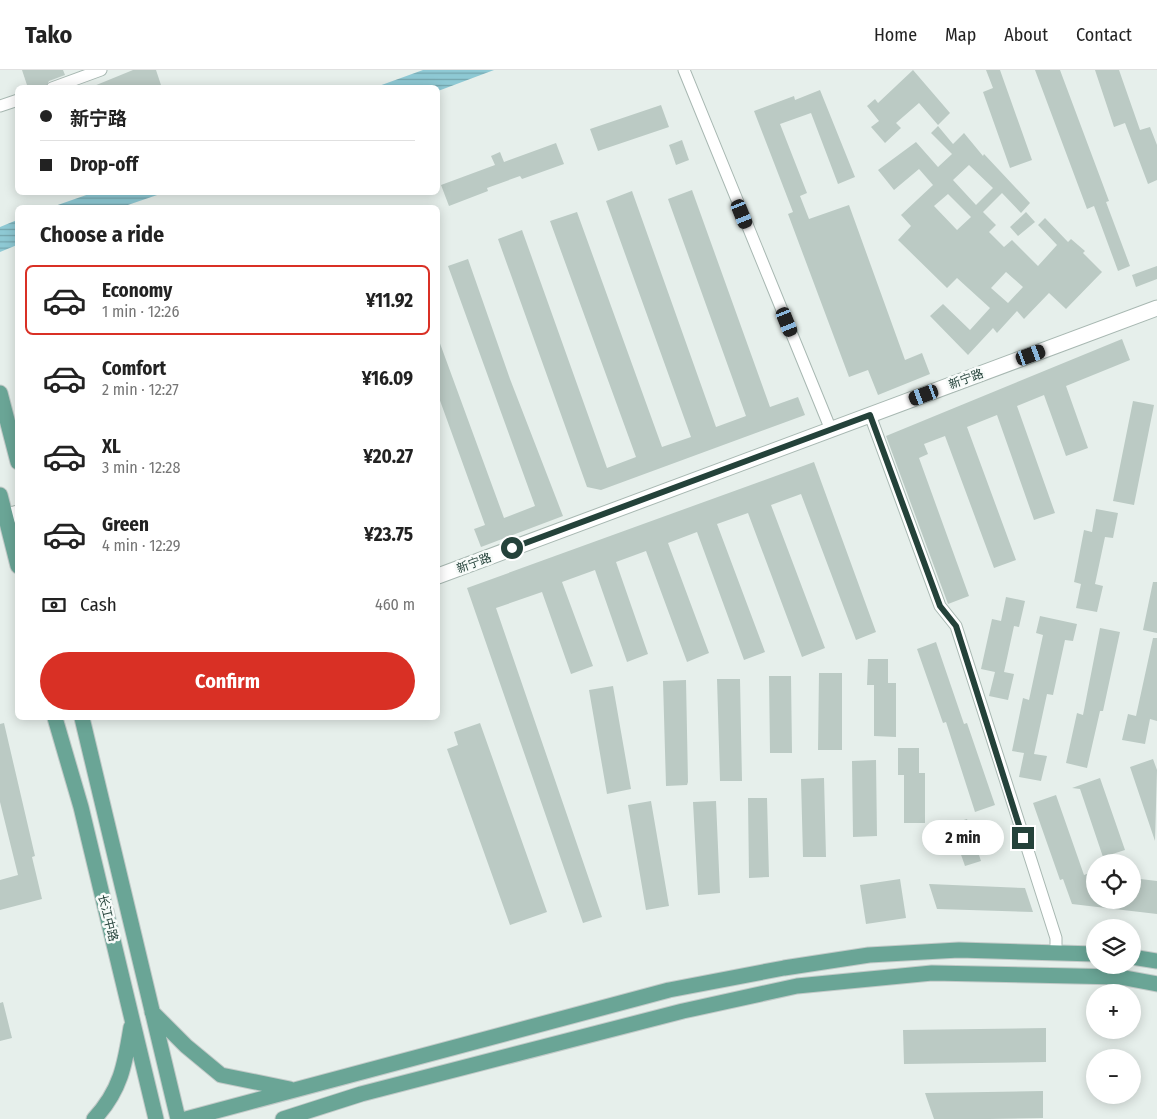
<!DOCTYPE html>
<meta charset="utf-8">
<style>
body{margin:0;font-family:"Fira Sans Condensed","Noto Sans SC",sans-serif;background:#f6f6f6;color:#222;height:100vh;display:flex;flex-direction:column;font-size:19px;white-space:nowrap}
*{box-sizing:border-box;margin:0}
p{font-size:16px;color:#767676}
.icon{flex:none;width:28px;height:28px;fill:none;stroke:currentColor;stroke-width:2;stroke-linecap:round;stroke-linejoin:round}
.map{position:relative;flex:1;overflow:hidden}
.side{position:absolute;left:15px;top:135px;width:425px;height:515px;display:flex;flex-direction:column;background:#fff;border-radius:8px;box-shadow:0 2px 12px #0003}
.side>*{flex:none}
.guide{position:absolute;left:15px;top:15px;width:425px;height:110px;border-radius:8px;box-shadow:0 2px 12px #0003;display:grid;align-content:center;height:110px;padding:0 25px;background:#fff}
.tools{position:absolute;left:1086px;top:784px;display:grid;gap:10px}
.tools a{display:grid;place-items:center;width:55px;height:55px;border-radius:50%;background:#fff;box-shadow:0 2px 12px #0003;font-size:25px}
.end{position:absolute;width:22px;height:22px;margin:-11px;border:6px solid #24423a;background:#fff;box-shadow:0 0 0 2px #fff}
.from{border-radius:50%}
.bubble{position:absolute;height:35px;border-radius:18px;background:#fff;box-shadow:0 2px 12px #0003;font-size:16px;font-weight:700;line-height:35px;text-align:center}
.car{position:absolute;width:15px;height:30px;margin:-15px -8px;border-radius:6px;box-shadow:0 0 4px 1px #0007;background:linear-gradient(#222 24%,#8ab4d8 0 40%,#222 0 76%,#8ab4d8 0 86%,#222 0)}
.guide b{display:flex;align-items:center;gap:18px;height:48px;font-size:19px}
.guide b+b{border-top:1px solid #e0e0e0}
.guide i{width:12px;height:12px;background:#222}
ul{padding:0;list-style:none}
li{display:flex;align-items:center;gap:15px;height:70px;margin:0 10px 8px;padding:0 15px;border:2px solid transparent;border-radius:8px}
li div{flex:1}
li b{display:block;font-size:19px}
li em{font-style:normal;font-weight:700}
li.current{border-color:#d93025}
li>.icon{width:45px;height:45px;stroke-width:1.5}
h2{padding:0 25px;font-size:22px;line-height:60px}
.pay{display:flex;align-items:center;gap:12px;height:55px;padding:0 25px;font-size:19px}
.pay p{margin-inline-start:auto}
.primary-button{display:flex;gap:10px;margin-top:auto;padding:10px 25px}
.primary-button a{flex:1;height:58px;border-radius:30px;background:#d93025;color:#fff;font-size:20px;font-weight:700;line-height:58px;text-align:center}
header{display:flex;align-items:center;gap:30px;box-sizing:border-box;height:70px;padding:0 25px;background:#fff;border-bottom:1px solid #e0e0e0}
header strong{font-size:24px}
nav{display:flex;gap:28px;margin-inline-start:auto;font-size:18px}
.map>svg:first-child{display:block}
</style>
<header>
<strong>Tako</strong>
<nav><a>Home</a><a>Map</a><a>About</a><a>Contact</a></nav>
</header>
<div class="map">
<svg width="1157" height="1049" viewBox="0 0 1157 1049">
<defs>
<pattern id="water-rules" width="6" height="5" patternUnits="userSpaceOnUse" patternTransform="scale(1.25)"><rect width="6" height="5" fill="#8ec9d4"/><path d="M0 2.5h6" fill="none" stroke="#74a5ad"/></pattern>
</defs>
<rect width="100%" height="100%" fill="#e6efeb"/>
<path fill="url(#water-rules)" d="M423,0H494L438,21V18L376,17Z
M92,123V122L163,123L122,137H52Z
M17,150V175L0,182V157Z"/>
<path fill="#bbcac4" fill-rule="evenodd" d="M22,0H63L65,5L49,11L45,18H28Z
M133,0H156L162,18H89Z
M913,0L950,43L938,55L919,33L896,53L901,58L885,73L871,57L879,51L867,36L875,29L878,33Z
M986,0H1000L1032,90L1010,98L983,22L993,18Z
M1035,0H1060L1109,131L1106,132L1130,196L1118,201L1094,136L1087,139Z
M1095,0H1119L1140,60L1150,57L1157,75V110L1148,114L1125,53L1114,57Z
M820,20L855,107L838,114L811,43L780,54L807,123L800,126L809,149L849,135L905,290L922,283L930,304L878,325L868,300L849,307L788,144L793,142L754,41L794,26L795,30Z
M661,35L669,57L598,81L590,59Z
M938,56L953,74L964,63L983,86L984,84L1030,133L1021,143L1002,123L983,142L996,155L989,162L1004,177L1012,170L1038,196L1057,175L1038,155L1045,148L1068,172L1071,169L1085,181L1083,183L1102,202L1066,239L1049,223L1024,249L1017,241L997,263L993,258L968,285L930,246L943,234L970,260L990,238L957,208L947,218L898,170L911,156L901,145L933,115L919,99L894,120L878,100L916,72L938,97L952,84L931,63ZM969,95L993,118L976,135L953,110ZM948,124L971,147L957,160L934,136ZM1006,202L1023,217L1008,233L991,218Z
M682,70L689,90L676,95L669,75Z
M556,73L564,94L522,109L520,106L487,118L488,121L449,136L441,115L495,95L491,86L500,82L504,92Z
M692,120L770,337L798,327L805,345L601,420L587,417L498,169L522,160L607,398L636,387L550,151L577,142L662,377L691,367L606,131L632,121L716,357L746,346L668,129Z
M1026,142L1035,152L1018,166L1010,157Z
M468,189L510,309L563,446L481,477L474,459L485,455L438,325V268L504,448L535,436L448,196Z
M1157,196V209L1136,217L1132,205Z
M1122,269L1130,290L1066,316L1088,378L1066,386L1044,325L1017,336L1055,443L1034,450L997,345L967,357L1016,490L994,498L945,366L924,374L928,384L919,388L969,526L948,534L886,366Z
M1133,331L1154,335L1134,435L1113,431Z
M814,392L876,562L856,570L801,424L771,435L825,578L802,587L748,443L717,454L765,582L744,590L697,462L668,473L709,583L687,592L646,481L616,492L648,584L627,592L595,500L562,512L593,596L571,604L542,522L496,538L602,847L583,853L467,518Z
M1096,439L1118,443L1113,468L1105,467L1095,514L1103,516L1097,542L1076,538L1081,514L1074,512L1084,460L1092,462Z
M1153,512H1157V563L1143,560Z
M1006,527L1025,531L1019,557L1014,556L1004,602L1014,604L1008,630L989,626L995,602L981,599L992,549L1001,551Z
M1040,546L1077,554L1073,571L1065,570L1053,625L1047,624L1034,684L1047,686L1041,711L1019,707L1024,683L1012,681L1023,628L1029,630L1043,565L1036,563Z
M1100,558L1120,562L1103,641H1100L1087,698L1066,693L1077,643L1083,645Z
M1153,568H1157V651L1150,649L1145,674L1122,670L1128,644L1136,646Z
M936,572L964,654L967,653L995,735L975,742L946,652L943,653L917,579Z
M868,589H888V613H896V667L874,666V615H867Z
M819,603H842V680H818Z
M769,606H791L792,683H770Z
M717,609H740L742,711H720Z
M686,610L688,712L687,715L666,716L663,611Z
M613,616L631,719L607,724L589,620Z
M4,653L35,786L32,787L42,829L0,840V810L18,805L0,732V654Z
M480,653L547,842L510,855L447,679L458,675L454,662Z
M898,678H919V703H925V753H904V705H898Z
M1153,689L1157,700L1155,771L1130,697Z
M876,690L877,766L853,767L852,691Z
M824,708L826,787H803L801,709Z
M1100,708L1125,780L1103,787L1080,719L1072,718Z
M1056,725L1084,805L1095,801V830H1132V808L1157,811V844L1072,834L1063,809L1060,810L1033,733Z
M748,728H767L769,807L749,808Z
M651,731L669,836L646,840L628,735Z
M716,731L720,823L698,825L693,732Z
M967,749L981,791L965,796L954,765L927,774L923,763Z
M900,809L906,848L866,854L860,815Z
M929,814L1025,818L1033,842L937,839Z
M3,932L12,968L0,971V933Z
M1046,958V992L904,994L903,960Z
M1043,1021V1048L989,1049H934L925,1023Z"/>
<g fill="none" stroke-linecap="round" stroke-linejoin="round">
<g stroke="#a8b8b2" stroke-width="13">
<path id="minor" d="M684,0L831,360
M52,18L101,0
M0,36L18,30
M870,345L940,536L956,556L1056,868V881"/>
</g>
<g stroke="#a8b8b2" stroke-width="17">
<path id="tertiary" d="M0,448L18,443
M438,506L1157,238"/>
</g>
<g stroke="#c2cac8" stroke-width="17">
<path id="primary" d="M0,323L18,392
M0,425L18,496
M55,648L81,737L156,1049
M82,648L178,1049
M1132,887L1157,891
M152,942L186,976L221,1005L290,1019
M94,1049C121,1020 125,994 131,957
M186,1049L669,920L784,898L869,885L959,880L1095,884
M283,1049L361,1024L683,941L797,916L932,903L1120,907L1157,914"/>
</g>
<use href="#minor" stroke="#fff" stroke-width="11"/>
<use href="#tertiary" stroke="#fff" stroke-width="15"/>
<use href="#primary" stroke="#6aa596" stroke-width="15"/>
</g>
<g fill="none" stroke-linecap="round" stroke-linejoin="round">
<path stroke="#24423a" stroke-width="6" d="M512,478L870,345L940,536L956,556L1023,768"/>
</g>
<g text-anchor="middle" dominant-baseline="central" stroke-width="5" stroke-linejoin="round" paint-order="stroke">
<g font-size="12" fill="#24423a" stroke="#f7fbf9">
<text transform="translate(966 309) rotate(-20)">新宁路</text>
<text transform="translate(474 493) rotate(-20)">新宁路</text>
<text transform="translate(108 848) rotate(76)">长江中路</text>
</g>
</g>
</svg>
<div class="tools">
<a><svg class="icon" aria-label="locate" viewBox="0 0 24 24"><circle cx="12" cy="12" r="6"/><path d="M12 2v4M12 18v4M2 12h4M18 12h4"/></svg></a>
<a><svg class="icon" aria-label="layers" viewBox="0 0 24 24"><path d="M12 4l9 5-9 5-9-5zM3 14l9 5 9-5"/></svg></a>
<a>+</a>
<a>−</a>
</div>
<i class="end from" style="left:512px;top:478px"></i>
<i class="end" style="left:1023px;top:768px"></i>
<div class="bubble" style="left:922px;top:750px;width:82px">2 min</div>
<i class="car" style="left:742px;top:144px;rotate:158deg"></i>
<i class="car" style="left:787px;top:252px;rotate:158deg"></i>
<i class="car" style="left:1031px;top:285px;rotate:70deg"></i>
<i class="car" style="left:924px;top:325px;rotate:250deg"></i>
<div class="guide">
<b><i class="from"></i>新宁路</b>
<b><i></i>Drop-off</b>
</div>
<section class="side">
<h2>Choose a ride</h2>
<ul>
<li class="current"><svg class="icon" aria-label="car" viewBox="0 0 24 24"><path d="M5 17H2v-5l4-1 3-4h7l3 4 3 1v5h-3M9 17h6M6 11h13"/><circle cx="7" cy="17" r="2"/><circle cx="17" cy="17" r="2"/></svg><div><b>Economy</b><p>1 min · 12:26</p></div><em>¥11.92</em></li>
<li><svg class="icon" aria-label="car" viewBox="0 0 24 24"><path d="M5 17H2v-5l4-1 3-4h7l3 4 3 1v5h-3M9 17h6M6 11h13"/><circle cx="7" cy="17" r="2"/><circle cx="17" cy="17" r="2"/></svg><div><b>Comfort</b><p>2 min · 12:27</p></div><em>¥16.09</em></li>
<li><svg class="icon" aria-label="car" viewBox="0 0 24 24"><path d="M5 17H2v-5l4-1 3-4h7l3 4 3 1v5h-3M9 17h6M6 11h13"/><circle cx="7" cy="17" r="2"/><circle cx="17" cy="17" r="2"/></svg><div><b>XL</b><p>3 min · 12:28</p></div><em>¥20.27</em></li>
<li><svg class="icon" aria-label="car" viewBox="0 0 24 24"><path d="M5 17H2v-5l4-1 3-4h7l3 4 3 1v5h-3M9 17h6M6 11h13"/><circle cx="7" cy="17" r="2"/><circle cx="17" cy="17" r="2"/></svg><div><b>Green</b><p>4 min · 12:29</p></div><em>¥23.75</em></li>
</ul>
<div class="pay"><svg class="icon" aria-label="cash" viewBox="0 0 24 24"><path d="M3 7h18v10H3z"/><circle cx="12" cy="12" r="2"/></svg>Cash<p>460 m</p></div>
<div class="primary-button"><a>Confirm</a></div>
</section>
</div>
